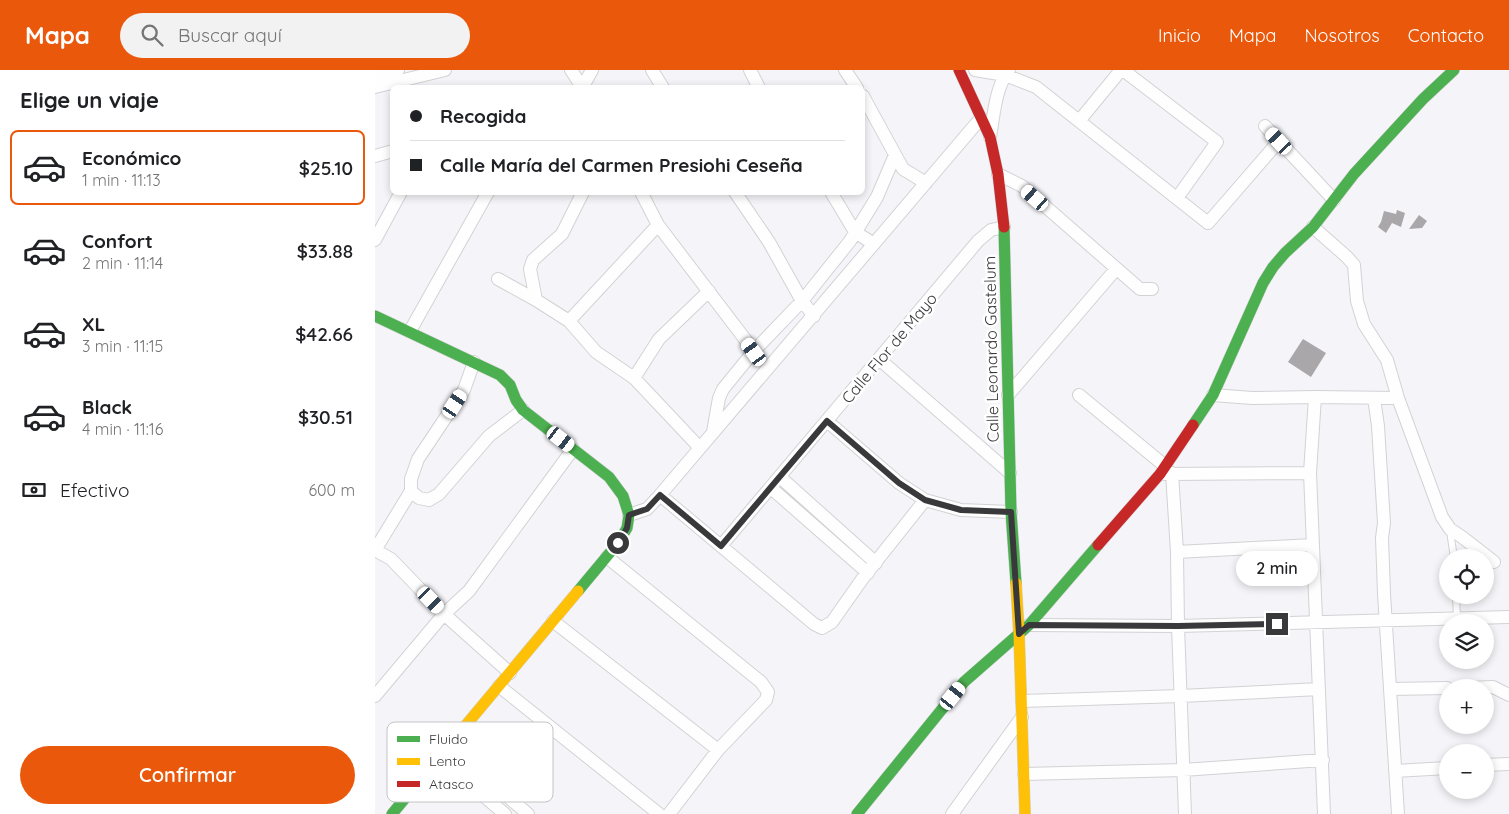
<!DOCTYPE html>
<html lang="es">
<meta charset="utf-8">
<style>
body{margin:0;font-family:Quicksand,sans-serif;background:#f2f2f2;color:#202124;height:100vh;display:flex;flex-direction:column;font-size:19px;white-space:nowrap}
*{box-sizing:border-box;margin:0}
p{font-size:16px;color:#757577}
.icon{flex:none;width:28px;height:28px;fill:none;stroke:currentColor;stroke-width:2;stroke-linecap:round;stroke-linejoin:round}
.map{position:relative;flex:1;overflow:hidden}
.drawer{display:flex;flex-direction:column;background:#fff;width:375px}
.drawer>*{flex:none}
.banner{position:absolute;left:15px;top:15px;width:475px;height:110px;border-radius:8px;box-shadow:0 2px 8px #0003;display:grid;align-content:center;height:110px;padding:0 20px;background:#fff}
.controls{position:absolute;left:1064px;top:479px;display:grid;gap:10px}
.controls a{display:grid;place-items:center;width:55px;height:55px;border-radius:50%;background:#fff;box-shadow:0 2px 8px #0003;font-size:25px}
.end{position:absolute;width:22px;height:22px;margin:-11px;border:6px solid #39393c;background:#fff;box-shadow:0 0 0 2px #fff}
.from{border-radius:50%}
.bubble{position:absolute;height:35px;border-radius:18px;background:#fff;box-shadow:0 2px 8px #0003;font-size:16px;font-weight:600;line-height:35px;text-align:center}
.car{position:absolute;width:15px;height:30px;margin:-15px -8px;border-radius:6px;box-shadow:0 0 4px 1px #0007;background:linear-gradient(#fff 24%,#345 0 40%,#fff 0 76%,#345 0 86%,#fff 0)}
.banner b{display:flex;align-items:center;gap:18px;height:48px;font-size:19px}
.banner b+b{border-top:1px solid #e0e0e0}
.banner i{width:12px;height:12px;background:#202124}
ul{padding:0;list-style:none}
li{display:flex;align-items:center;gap:15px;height:75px;margin:0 10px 8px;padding:0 10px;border:2px solid transparent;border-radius:8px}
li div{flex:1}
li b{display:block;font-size:19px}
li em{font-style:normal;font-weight:600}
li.current{border-color:#ea580c}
li>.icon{width:45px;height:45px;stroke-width:1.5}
h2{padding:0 20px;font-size:22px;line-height:60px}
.pay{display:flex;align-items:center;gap:12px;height:55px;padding:0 20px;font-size:19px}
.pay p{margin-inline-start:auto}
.primary-button{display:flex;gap:10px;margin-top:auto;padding:10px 20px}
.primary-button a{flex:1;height:58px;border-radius:30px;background:#ea580c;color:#fff;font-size:20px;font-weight:600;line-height:58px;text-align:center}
header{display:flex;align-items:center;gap:30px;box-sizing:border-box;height:70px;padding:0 25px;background:#ea580c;color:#fff}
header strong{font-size:24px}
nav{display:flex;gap:28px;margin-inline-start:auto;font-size:18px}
.search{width:350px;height:45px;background:#f2f2f2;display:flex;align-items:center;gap:12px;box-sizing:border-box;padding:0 18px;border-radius:28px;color:#757577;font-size:19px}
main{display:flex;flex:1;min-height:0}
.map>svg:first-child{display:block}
</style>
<header>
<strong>Mapa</strong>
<div class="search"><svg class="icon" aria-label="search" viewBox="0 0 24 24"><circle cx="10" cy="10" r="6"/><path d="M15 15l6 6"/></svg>Buscar aquí</div>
<nav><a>Inicio</a><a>Mapa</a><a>Nosotros</a><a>Contacto</a></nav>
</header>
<main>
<section class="drawer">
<h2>Elige un viaje</h2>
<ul>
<li class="current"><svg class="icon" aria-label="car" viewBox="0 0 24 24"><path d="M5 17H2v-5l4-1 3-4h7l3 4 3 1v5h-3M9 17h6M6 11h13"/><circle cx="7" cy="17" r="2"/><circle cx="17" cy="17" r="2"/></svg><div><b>Económico</b><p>1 min · 11:13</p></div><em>$25.10</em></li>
<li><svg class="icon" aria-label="car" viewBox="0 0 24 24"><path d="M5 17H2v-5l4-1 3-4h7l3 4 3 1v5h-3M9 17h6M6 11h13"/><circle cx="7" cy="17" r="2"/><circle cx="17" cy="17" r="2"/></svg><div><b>Confort</b><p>2 min · 11:14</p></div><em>$33.88</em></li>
<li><svg class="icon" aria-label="car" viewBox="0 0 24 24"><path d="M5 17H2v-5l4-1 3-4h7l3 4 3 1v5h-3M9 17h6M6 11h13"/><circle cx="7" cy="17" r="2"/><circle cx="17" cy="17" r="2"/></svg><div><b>XL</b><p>3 min · 11:15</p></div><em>$42.66</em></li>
<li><svg class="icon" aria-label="car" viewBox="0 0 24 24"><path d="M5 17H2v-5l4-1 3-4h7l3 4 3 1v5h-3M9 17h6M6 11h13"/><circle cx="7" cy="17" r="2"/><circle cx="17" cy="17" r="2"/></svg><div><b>Black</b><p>4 min · 11:16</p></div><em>$30.51</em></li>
</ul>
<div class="pay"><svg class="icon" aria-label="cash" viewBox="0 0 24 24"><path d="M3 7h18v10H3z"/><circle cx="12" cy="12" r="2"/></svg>Efectivo<p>600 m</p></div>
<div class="primary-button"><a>Confirmar</a></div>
</section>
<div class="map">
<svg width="1134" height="744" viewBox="0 0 1134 744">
<rect width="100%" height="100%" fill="#f5f5f9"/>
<path fill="#a9a7aa" d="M1022,140L1030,143L1026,157L1017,153L1011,163L1003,157L1006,152L1009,141L1021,144Z
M1044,145L1052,151L1047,158L1034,159Z
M928,269L951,283L936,307L913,292Z"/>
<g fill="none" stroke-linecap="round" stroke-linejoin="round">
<g stroke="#d2d2d5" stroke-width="8">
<path id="lane" d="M1075,461L1079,488
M1081,525L1082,548"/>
</g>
<g stroke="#d2d2d5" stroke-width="14">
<path id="street" d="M196,0L207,17
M277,0L288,18
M375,0L384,18
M470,0L482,18
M600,0L630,5L661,17L833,153L904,71
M748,0L842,72L802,128
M0,5L23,0
M0,17L70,0
M207,18L217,0
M488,26L528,99L551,113
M704,51L746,0
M890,56L959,130
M615,67C619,45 620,18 634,0
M0,86L18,81
M623,104L647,116L765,219H777
M266,122L283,155L379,281
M360,122L394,172L427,231L439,246
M456,122L480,162L499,174
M938,157L972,187L979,195L982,231L989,254L1012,290L1023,328L1067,447L1075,459L1087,467L1119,492
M0,170L26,122
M123,209L161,230L194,251L221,282L259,308L325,378
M161,230L155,199L158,190L187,164L208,122
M194,251L283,155
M35,261L113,122
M504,289L635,403
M99,292L89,320L43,389L36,409V421L0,480L16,489L69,544L135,603
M259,308L284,269L334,221
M633,325L741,199
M704,325L790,396
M838,325L877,328L940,327L935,403L949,744
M940,327L1023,328
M999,328L1003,356L1009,453L1007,468L1009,524L1023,744
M452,351L524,413L550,430L586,440L636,442
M338,362L344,328L348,319L379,281L427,231L475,171L502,127L520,85
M797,403L802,482L803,556L810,744
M790,404L935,403
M405,407L501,493
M396,418L493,503
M36,421L44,428L54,430L64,424L114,366L148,340
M285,425L439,554L447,558L457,552L488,508L550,430
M254,445L272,439L285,425L606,48
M346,476L603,171L616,160L629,157
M802,482L938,475
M232,487L386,612L393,622L391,630L343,680L294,744
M178,551L343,680
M654,555L803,556L1134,547
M124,616L284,744
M1093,618L1118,617L1134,625
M1015,619L1072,618
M0,626L69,544L94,521L198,379
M647,631L806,626L944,619
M74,676L153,744
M64,688L130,744
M1110,695L1134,694
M1020,701L1072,698
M649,704L808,700L948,690
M577,744L647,647"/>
</g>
<g stroke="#d2d2d5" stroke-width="12">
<path id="fast" d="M629,157L636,442L641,513
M0,246L125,305L135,315L141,330L148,340L234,407L248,426L254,445L252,458L243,473L203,521
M818,355L838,325L888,213L898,197L910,183L938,157L979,104L1048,29L1079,0
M17,744L60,692
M482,744L589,612L654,555L723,475"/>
</g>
<g stroke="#d2d2d5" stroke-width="12">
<path id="slow" d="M641,513L644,564L650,744
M60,692L203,521"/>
</g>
<g stroke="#d2d2d5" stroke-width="12">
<path id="jam" d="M584,0L615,67L623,104L629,157
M723,475L785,404L818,355"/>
</g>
<use href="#lane" stroke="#fefefe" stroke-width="6"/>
<use href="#street" stroke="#fefefe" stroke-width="12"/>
<use href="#fast" stroke="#4caf50" stroke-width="11"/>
<use href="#slow" stroke="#ffc107" stroke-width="11"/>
<use href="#jam" stroke="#c62828" stroke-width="11"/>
</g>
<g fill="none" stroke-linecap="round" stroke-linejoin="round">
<path stroke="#39393c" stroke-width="6" d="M243,473L252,458L254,445L272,439L285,425L346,476L452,351L524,413L550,430L586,440L636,442L644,564L654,555L803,556L902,554"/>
</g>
<g text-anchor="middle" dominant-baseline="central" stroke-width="5" stroke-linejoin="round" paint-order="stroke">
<g font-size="16" fill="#39393c" stroke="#fff">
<text transform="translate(514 278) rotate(-50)">Calle Flor de Mayo</text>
<text transform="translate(616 279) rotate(-91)">Calle Leonardo Gastelum</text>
</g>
</g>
<rect x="12" y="652" width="166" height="80" rx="8" fill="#fff" stroke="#c4c4c4" stroke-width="1"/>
<rect x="22" y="666" width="23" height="6" fill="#4caf50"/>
<rect x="22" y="688" width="23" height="7" fill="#ffc107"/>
<rect x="22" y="711" width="23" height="6" fill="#c62828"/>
<g font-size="14" fill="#39393c">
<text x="54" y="674">Fluido</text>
<text x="54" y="696">Lento</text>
<text x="54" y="719">Atasco</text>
</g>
</svg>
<div class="controls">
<a><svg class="icon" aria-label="locate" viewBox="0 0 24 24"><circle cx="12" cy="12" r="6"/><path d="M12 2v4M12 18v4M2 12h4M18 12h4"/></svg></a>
<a><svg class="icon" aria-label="layers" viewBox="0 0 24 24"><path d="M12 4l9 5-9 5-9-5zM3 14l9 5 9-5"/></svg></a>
<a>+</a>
<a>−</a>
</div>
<i class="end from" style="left:243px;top:473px"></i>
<i class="end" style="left:902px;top:554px"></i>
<div class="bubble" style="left:861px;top:481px;width:82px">2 min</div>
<i class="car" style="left:904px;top:71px;rotate:317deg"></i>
<i class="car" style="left:660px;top:128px;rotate:311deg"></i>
<i class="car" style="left:379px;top:282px;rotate:324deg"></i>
<i class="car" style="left:80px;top:334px;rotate:33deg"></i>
<i class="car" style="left:186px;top:369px;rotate:128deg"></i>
<i class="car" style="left:56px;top:530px;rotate:136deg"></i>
<i class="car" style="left:578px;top:626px;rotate:39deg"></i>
<div class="banner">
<b><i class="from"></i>Recogida</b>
<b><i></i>Calle María del Carmen Presiohi Ceseña</b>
</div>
</div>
</main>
